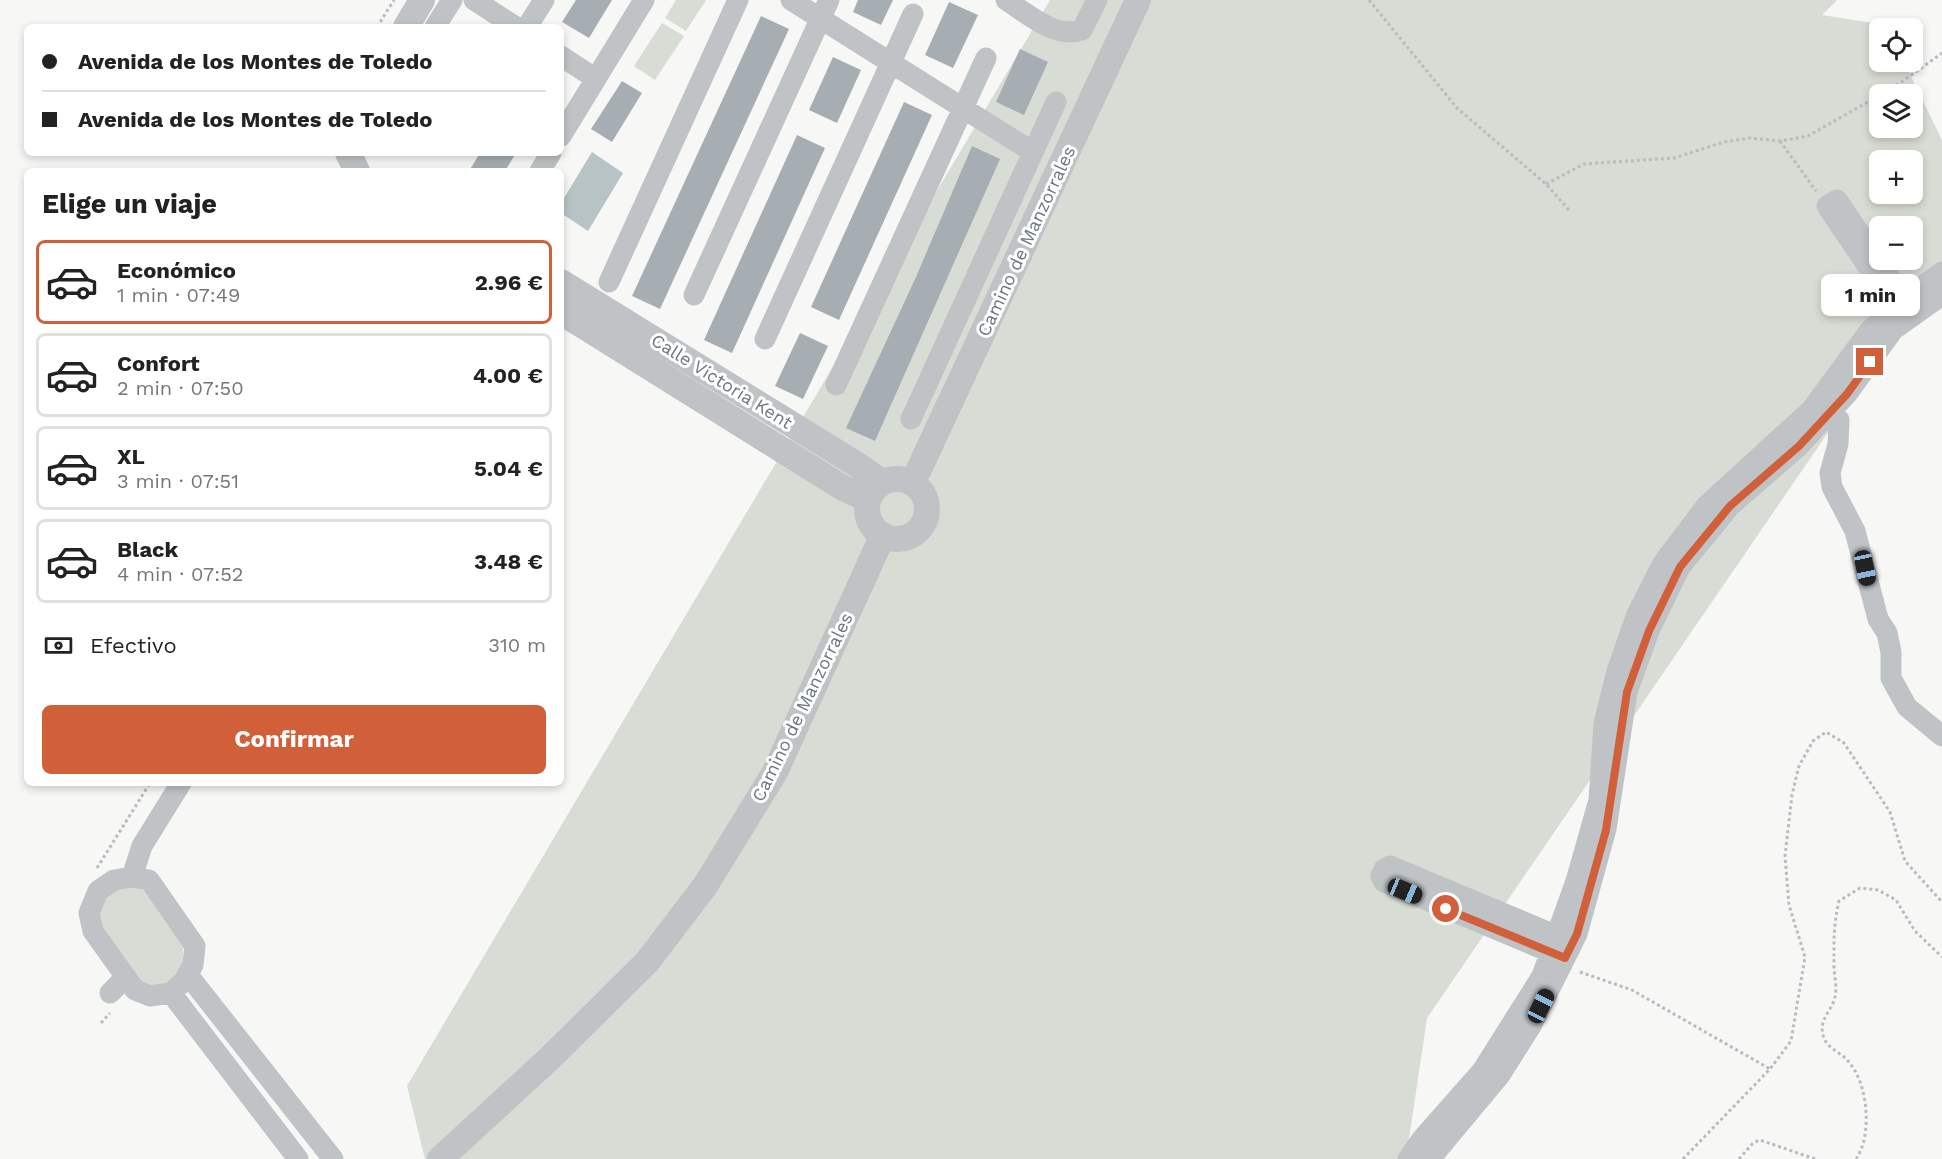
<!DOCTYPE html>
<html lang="es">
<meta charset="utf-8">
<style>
body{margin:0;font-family:"Work Sans",sans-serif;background:#f6f6f6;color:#222;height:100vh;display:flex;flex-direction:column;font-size:22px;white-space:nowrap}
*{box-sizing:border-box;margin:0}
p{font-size:20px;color:#767676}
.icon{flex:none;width:33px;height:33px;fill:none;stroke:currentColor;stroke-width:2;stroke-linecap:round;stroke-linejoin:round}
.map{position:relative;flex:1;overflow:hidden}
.drawer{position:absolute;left:24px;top:168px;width:540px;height:618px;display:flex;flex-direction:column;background:#fff;border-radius:9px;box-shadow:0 3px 9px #0003}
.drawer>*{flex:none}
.hud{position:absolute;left:24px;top:24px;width:540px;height:132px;border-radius:9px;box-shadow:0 3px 9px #0003;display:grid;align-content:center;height:132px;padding:0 18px;background:#fff}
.buttons{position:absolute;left:1869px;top:18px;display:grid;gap:12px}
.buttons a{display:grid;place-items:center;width:54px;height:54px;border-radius:9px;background:#fff;box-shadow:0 3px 9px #0003;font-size:30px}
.end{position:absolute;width:27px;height:27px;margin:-14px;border:8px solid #d1603a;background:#fff;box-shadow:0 0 0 3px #fff}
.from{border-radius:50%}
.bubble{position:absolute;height:42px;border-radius:9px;background:#fff;box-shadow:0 3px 9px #0003;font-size:20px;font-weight:700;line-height:42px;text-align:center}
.car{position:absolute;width:18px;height:36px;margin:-18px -9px;border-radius:8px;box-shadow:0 0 4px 2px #0007;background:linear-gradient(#222 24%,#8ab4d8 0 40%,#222 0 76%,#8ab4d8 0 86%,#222 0)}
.hud b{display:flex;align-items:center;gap:21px;height:57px;font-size:22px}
.hud b+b{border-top:2px solid #e0e0e0}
.hud i{width:15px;height:15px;background:#222}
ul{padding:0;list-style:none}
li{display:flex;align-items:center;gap:18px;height:84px;margin:0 12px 9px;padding:0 6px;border:3px solid #e0e0e0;border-radius:9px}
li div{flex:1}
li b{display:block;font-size:22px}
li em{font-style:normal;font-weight:700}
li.on{border-color:#d1603a}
li>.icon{width:54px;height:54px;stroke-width:1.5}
h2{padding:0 18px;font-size:27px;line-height:72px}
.pay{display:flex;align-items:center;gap:15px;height:66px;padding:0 18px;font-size:22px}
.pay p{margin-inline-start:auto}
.cta{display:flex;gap:12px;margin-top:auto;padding:12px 18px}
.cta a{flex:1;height:69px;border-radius:9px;background:#d1603a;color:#fff;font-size:24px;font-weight:700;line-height:69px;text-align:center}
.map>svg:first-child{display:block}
</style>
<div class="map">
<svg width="1942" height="1159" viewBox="0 0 1942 1159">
<rect width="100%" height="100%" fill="#f7f7f5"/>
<path fill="#d7dcd4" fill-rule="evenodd" d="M676,0H706L686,31L665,18Z
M1050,0H1837L1822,15L1886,25L1888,28H1880V62H1904L1942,140V266L1427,1018L1406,1159H425L407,1086ZM1880,94H1912V128H1880ZM1880,160H1912V194H1880ZM1880,226H1912V260H1880Z
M662,23L684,36L655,80L634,66Z
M135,886L142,889L183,947L184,961L170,985L151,988L137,980L98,925L99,912L105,896L119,887Z"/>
<path fill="#b8c3c6" d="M592,152L623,173L588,231L561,213V203Z"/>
<path fill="#a7aeb3" d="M576,0H612L589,38L562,22Z
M858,0H893L881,25L853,12Z
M949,2L978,15L953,68L925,55Z
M761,16L789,29L660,309L632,296Z
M1020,49L1048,62L1024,115L996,102Z
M833,57L861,70L837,123L809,110Z
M622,81L642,93L612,142L591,129Z
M904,102L932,115L839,320L811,307Z
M797,135L825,148L732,353L704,340Z
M972,146L1000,159L875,441L846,428L916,277Z
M480,153H516L505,171H469Z
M800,333L828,346L803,399L775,386Z"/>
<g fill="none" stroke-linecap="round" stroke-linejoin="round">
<path stroke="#b9bcbe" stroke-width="3" stroke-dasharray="3 3" stroke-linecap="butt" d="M1369,0L1457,108L1546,184L1569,210
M377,27L394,0
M1880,94L1903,81L1942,53
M1780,141L1816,191
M1546,184L1584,164L1674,158L1724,142L1750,138L1780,141L1808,136L1880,95
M97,868L150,783
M1580,972L1632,990L1770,1069
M101,1023L110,1013
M1683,1159L1770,1069L1791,1041L1805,957L1789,905L1785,856L1792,795L1799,766L1813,741L1826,732L1844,743L1890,812L1905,861L1942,902
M1739,1159L1753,1143L1760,1140L1815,1159
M1856,1159C1873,1135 1868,1081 1847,1060C1839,1051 1826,1048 1823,1035C1819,1018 1832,1011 1835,997C1837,989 1835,978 1834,969C1834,944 1833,926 1839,901L1860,888L1878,890L1896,900L1915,931L1942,957"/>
<path stroke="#bfc3c6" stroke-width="21" d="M474,0L516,27
M791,0L1033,152
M1006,0C1028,14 1055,39 1082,30L1097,0
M435,27L452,0
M527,27L544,0
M561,56L596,79
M561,136L644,0
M540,171L551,153
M609,282L738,0
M694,295L829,0
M1902,317L1827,206L1837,200L1911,309
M765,339L913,14
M836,385L986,58
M1823,406L1839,420L1838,444L1830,473L1832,487L1855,531L1878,619L1887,633L1891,652V678L1907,707L1942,736
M911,419L1056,102
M132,877L149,880L195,946L193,965L184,981L171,993L150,996L135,990L93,931L89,913L98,891L114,880Z
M132,877L142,846L181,783
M1562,957L1384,882L1381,876L1384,869L1390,866L1569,941
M188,975L333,1159
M110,993L126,977
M171,993L298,1159
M1408,1159L1422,1139L1482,1071L1542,976L1576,881L1599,800L1604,723L1617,671L1637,614L1663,563L1706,506L1812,409L1870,330L1902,301L1942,272
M1430,1159L1500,1075L1531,1026L1577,934L1606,829L1627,692L1649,631L1680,567L1730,506L1799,446L1847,394L1893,330L1942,295"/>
<path stroke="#bfc3c6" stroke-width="26" d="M406,27L422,0
M348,153L357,171
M561,282L856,464L882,482
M561,312L843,488L868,499
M867 509a30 30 0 1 1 60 0a30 30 0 1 1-60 0Z
M913,482L1138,0
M440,1159L550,1058L647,962L705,886L775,772L883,535"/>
</g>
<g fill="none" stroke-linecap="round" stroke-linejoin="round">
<path stroke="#d1603a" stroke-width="8" d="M1446,909L1565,958L1577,934L1606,830L1627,692L1649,631L1680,567L1730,506L1799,446L1847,394L1870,362"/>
</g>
<g text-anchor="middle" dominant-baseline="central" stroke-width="6" stroke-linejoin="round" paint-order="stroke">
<g font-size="18" fill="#697783" stroke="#fff">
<text transform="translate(1026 241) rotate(-65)">Camino de Manzorrales</text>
<text transform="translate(722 381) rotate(32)">Calle Victoria Kent</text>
<text transform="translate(802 707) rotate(-64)">Camino de Manzorrales</text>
</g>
</g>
</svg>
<div class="buttons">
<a><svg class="icon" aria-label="locate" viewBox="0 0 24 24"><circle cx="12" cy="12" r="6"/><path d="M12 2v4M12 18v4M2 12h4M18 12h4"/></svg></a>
<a><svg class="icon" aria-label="layers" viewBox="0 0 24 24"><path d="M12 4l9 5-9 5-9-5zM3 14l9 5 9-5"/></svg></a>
<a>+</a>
<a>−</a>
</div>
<i class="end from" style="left:1446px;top:909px"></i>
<i class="end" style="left:1870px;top:362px"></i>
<div class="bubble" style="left:1821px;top:274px;width:99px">1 min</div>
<i class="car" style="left:1865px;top:568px;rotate:168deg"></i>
<i class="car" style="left:1405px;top:891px;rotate:113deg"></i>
<i class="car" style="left:1541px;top:1006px;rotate:26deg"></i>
<div class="hud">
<b><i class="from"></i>Avenida de los Montes de Toledo</b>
<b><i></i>Avenida de los Montes de Toledo</b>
</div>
<section class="drawer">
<h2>Elige un viaje</h2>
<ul>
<li class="on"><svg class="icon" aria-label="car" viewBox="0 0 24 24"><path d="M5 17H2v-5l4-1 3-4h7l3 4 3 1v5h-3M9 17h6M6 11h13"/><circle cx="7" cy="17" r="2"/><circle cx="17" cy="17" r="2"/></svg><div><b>Económico</b><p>1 min · 07:49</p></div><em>2.96 €</em></li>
<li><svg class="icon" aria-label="car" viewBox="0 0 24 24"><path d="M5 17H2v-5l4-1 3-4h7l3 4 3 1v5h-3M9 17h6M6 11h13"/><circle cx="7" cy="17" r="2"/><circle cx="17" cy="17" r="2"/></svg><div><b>Confort</b><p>2 min · 07:50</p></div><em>4.00 €</em></li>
<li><svg class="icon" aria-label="car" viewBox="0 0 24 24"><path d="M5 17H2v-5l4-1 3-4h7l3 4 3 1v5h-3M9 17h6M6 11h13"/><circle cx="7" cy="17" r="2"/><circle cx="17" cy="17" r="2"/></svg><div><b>XL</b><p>3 min · 07:51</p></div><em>5.04 €</em></li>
<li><svg class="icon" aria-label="car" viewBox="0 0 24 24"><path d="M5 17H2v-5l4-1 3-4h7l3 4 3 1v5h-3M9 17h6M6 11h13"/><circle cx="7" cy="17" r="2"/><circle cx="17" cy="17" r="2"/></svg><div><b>Black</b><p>4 min · 07:52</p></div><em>3.48 €</em></li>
</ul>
<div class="pay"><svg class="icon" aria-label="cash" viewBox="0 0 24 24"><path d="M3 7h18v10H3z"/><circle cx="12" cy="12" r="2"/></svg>Efectivo<p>310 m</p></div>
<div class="cta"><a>Confirmar</a></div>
</section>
</div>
